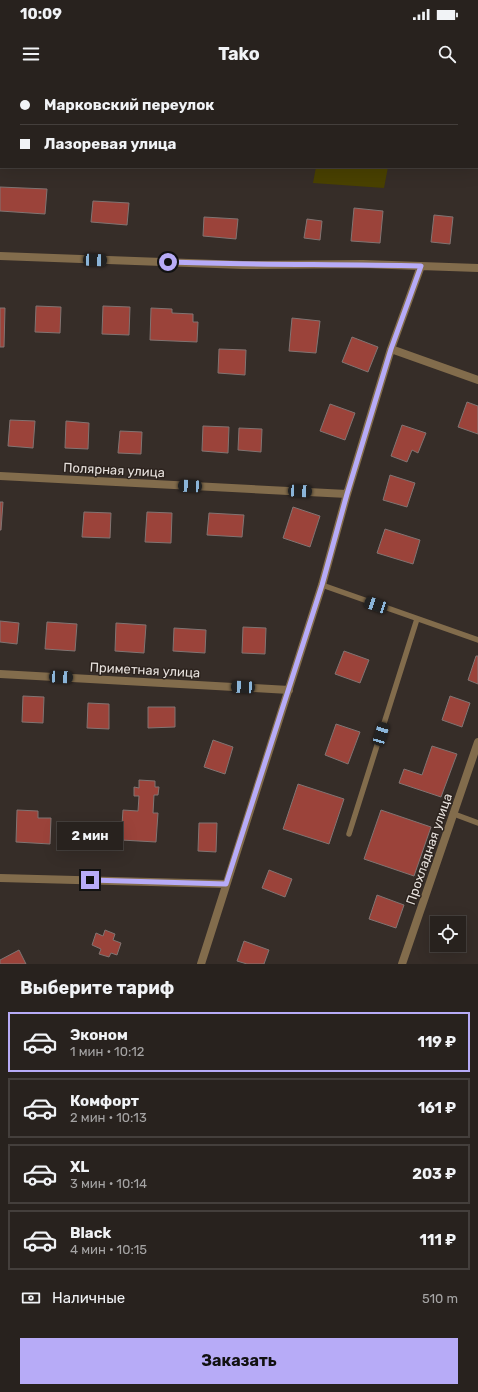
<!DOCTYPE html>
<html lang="ru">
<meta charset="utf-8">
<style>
body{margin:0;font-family:Rubik,sans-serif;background:#302a27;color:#f1f3f6;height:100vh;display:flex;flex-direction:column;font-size:15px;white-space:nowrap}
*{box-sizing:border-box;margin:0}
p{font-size:13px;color:#a5a4a4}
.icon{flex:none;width:22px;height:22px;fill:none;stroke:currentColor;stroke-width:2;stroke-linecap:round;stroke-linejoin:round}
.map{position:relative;height:884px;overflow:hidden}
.sheet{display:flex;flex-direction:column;background:#28221e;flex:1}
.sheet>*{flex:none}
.hud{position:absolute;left:0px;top:0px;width:478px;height:88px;box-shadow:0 4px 16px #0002,0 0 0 1px #443f3c;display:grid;align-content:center;height:88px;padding:0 20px;background:#28221e}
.buttons{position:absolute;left:430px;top:836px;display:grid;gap:8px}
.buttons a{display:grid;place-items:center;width:36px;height:36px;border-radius:0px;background:#28221e;box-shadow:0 4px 16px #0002,0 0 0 1px #443f3c;font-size:20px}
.end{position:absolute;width:18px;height:18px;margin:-9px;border:5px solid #b7abf7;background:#111;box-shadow:0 0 0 2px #111}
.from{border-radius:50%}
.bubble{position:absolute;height:28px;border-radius:0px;background:#28221e;box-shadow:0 4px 16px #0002,0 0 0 1px #443f3c;font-size:13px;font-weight:700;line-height:28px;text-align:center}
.car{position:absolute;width:12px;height:24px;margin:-12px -6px;border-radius:5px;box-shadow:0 0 3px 1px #0007;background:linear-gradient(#222 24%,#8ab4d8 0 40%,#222 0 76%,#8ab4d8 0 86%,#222 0)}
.hud b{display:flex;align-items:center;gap:14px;height:38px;font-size:15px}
.hud b+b{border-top:1px solid #443f3c}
.hud i{width:10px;height:10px;background:#f1f3f6}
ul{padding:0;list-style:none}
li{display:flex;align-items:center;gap:12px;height:60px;margin:0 8px 6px;padding:0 12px;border:2px solid #443f3c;border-radius:0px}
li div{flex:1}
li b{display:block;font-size:15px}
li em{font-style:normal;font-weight:700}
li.active{border-color:#b7abf7}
li>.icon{width:36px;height:36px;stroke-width:1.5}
h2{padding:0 20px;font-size:18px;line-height:48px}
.pay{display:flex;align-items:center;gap:10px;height:44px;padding:0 20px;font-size:15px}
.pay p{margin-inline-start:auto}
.primary-button{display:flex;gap:8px;margin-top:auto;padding:8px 20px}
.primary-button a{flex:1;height:46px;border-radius:0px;background:#b7abf7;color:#111;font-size:16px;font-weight:700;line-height:46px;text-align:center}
.status{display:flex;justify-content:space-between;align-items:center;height:28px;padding:0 20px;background:#28221e;direction:ltr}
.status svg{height:11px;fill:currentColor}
header{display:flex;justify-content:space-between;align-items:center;height:52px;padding:0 20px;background:#28221e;font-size:18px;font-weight:700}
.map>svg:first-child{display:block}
</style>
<div class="status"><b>10:09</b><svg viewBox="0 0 49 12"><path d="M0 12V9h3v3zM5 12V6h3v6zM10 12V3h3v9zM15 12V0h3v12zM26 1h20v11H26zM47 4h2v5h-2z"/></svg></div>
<header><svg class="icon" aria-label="menu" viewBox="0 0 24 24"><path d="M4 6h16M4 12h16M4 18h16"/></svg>Tako<svg class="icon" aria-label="search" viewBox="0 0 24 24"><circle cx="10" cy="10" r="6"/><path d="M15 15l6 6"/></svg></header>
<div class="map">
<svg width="478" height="884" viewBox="0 0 478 884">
<rect width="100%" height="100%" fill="#362d28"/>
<path fill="#494100" d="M0,0H478V40H477V1H1V40H0Z
M316,87H388L384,108L313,103Z"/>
<path fill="#9b433a" stroke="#817472" d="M0,107L47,109L45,134L0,131Z
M93,121L129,123L127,145L91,142Z
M354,128L383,131L380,163L351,161Z
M434,135L453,137L450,164L431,162Z
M204,137L238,139L236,159L203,156Z
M307,139L322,141L320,160L304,158Z
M36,226L61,227L60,253L35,252Z
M103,226L130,227L129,255L102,254Z
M0,228H5L4,267H0Z
M151,228L172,229V233L193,234V242H198L197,262L150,260Z
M292,238L320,241L316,273L289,271Z
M352,257L378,267L368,292L342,282Z
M219,269L246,270L245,295L218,293Z
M467,322L478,326V354L458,347Z
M330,324L355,333L345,360L320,351Z
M10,340L35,341L33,368L8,366Z
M66,341L89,343L88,369L65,368Z
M402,345L426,353L418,373L412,370L407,382L391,376Z
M203,346L229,347L228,373L202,371Z
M239,348L262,349L261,372L238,370Z
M120,351L142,352L141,374L118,373Z
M390,395L415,403L407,427L383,420Z
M0,422H3L1,450H0Z
M293,427L320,436L310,467L283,458Z
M84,432L111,433L110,458L82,457Z
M147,432L172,433L171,463L145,462Z
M209,433L244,435L242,457L207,455Z
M385,449L420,460L413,484L377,473Z
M0,541L19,543L17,564L0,562Z
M47,542L77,544L75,571L45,569Z
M116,543L146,545L144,573L115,571Z
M243,547L266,548L265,574L242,573Z
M174,548L206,550L205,573L173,571Z
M344,571L369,580L360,603L335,594Z
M476,576H478V604L468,600Z
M23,616L44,617L43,643L22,642Z
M450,616L470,623L462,647L442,640Z
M88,623L109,624V649L87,648Z
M148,627H175V647L148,648Z
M336,644L360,652L348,684L325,675Z
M213,660L233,667L225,694L204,687Z
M432,666L457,674L441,717L399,703L404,689L422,695Z
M139,700L155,701V707H159L158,715H154L153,733H158L156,762L121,760L123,730L138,731L139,716H134V707L139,708Z
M298,704L344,719L329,764L283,749Z
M17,730L38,731V738H51L50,764L16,762Z
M381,730L431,747L414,796L364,779Z
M199,743H217L216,772L198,771Z
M269,790L292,799L285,817L262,808Z
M377,815L404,825L396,848L369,839Z
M105,850L115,854L113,860L121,863L117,875L111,873L109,877L99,874L101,869L92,865L96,853L103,856Z
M244,861L269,870L264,884H247L237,881Z
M19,870L26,884H0V880Z"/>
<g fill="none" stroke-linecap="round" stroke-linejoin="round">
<path stroke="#826c4c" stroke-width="5.5" d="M116,1V0
M234,1V0
M331,1V0
M433,1V0
M0,27H1
M322,505L478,560
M454,734L478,743
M349,754L417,539"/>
<path stroke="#826c4c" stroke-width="8" d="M0,176L243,185L363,184L478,188
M391,269L478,300
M0,396L347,414
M0,594L289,610
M0,798L226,804
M201,884L322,505L347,414L391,269L421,186
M402,884L478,662"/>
</g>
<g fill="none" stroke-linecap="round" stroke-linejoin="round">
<path stroke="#b7abf7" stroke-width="5" d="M90,800L226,804L322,505L347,414L391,269L421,186C337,184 253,185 168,182"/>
</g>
<g text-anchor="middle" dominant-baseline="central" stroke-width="3" stroke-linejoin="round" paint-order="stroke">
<g font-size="13" fill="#e6e0dc" stroke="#2c231e">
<text transform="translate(114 390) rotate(3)">Полярная улица</text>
<text transform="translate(145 590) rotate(3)">Приметная улица</text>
<text transform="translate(429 769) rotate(-71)">Прохладная улица</text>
</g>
</g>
</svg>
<div class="buttons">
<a><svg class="icon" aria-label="locate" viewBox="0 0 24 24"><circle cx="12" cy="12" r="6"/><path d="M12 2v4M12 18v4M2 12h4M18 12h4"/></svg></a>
</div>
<i class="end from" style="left:168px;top:182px"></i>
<i class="end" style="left:90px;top:800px"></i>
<div class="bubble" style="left:57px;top:742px;width:66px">2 мин</div>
<i class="car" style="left:95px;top:180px;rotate:92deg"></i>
<i class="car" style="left:190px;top:406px;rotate:273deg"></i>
<i class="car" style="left:300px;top:411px;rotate:93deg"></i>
<i class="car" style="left:376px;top:525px;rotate:289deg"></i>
<i class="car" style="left:61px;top:597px;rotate:93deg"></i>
<i class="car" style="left:243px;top:607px;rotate:273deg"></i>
<i class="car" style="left:381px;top:654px;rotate:17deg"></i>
<div class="hud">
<b><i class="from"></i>Марковский переулок</b>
<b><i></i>Лазоревая улица</b>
</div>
</div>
<section class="sheet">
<h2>Выберите тариф</h2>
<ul>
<li class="active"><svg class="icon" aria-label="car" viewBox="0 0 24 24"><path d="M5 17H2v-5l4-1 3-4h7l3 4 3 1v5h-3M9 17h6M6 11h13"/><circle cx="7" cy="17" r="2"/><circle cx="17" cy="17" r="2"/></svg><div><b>Эконом</b><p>1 мин · 10:12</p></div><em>119 ₽</em></li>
<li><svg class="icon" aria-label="car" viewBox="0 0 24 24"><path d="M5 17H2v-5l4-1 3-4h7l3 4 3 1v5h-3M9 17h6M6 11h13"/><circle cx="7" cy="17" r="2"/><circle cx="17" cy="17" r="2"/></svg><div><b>Комфорт</b><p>2 мин · 10:13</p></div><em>161 ₽</em></li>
<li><svg class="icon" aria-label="car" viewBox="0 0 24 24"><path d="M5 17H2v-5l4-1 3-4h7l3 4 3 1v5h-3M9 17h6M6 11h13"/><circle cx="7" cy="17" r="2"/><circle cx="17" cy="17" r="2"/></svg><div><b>XL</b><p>3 мин · 10:14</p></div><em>203 ₽</em></li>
<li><svg class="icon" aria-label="car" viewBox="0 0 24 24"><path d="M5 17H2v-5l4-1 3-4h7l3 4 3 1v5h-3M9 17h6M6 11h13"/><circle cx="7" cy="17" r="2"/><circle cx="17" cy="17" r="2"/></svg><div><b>Black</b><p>4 мин · 10:15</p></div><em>111 ₽</em></li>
</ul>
<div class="pay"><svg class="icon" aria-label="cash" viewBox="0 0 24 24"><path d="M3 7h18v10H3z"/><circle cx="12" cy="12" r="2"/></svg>Наличные<p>510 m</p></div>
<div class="primary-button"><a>Заказать</a></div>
</section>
